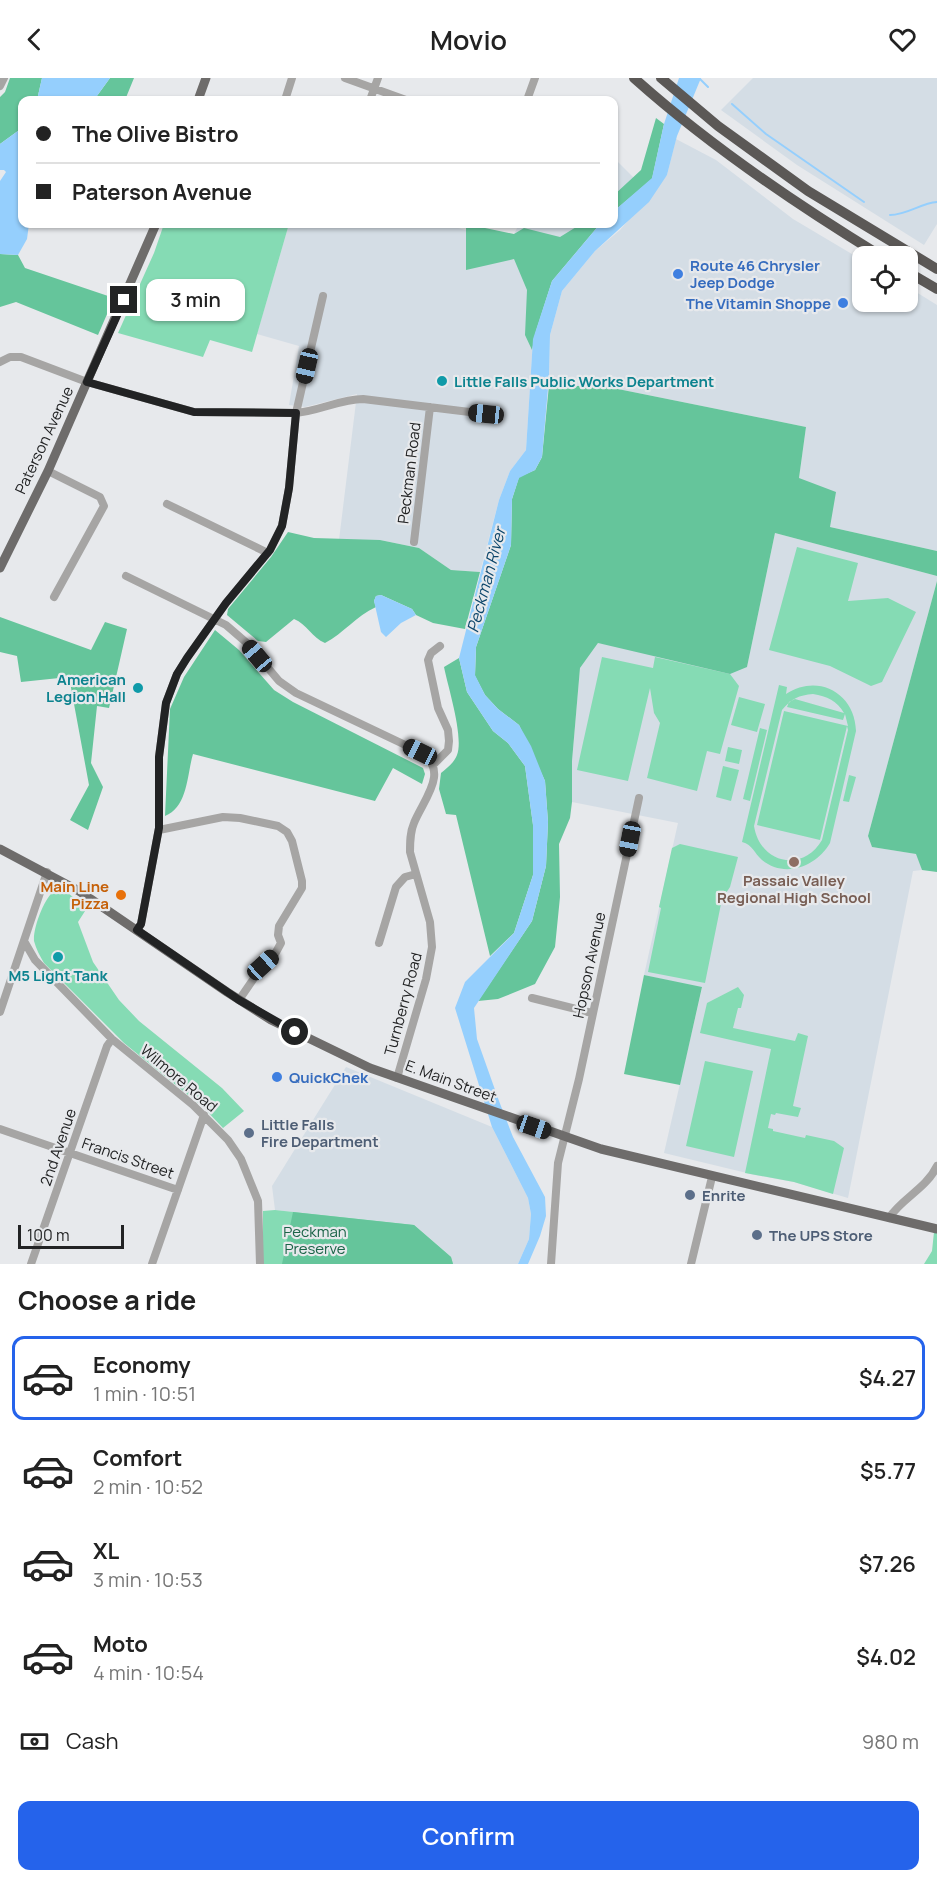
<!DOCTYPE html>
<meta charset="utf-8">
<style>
body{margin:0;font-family:Manrope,sans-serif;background:#f2f2f2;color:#222;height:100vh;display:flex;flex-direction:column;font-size:22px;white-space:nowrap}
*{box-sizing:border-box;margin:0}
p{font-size:20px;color:#767676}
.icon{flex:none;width:33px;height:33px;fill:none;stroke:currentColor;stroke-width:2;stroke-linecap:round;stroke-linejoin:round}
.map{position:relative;height:1186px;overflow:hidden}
.panel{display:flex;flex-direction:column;background:#fff;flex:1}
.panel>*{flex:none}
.hud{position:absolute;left:18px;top:18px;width:600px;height:132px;border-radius:12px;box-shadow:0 2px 4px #0004;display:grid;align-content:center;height:132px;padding:0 18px;background:#fff}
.tools{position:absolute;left:852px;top:168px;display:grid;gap:12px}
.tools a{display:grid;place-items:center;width:66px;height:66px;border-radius:12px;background:#fff;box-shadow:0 2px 4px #0004;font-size:30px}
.scale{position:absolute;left:18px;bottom:15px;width:106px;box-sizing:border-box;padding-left:6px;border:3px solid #222324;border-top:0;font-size:16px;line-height:21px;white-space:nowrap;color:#222324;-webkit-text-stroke:4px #e7e9ec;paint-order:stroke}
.end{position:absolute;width:27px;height:27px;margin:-14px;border:8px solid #222324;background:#fff;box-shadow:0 0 0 3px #fff}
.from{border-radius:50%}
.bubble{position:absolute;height:42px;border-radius:12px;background:#fff;box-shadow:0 2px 4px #0004;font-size:20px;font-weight:600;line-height:42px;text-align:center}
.car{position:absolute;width:18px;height:36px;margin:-18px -9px;border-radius:8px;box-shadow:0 0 4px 2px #0007;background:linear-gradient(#222 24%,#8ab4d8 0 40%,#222 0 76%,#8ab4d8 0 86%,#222 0)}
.hud b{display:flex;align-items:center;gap:21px;height:57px;font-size:22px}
.hud b+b{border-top:2px solid #e0e0e0}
.hud i{width:15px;height:15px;background:#222}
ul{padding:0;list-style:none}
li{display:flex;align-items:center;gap:18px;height:84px;margin:0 12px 9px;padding:0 6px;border:3px solid transparent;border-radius:12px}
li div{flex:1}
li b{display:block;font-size:22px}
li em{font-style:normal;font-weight:600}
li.on{border-color:#2563eb}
li>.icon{width:54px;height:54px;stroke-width:1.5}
h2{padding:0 18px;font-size:27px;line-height:72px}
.pay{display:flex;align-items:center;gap:15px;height:66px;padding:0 18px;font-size:22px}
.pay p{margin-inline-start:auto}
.primary-button{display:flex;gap:12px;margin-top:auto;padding:12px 18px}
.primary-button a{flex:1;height:69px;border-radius:12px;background:#2563eb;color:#fff;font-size:24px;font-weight:600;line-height:69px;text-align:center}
header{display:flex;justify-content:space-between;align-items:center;height:78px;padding:0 18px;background:#fff;font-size:27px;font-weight:600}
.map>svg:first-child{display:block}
</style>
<header><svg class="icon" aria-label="back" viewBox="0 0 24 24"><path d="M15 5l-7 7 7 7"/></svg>Movio<svg class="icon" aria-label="heart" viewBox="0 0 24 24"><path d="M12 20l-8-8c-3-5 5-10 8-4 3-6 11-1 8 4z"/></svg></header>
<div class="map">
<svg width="937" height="1186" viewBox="0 0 937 1186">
<rect width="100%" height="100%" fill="#e7e9ec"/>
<path fill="#d4dde5" d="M753,0H937V146L924,167L797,87L721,32Z
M676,61L716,82L793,141L862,182V224H908V209L937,227V473L830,449L799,400L806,349L608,309L549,307L550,257L562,213L595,173L620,152L667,97Z
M614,80L643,109L614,133Z
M289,146H445L499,162L514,156L519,146H600L552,203L533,261L526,372L510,393L499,422L480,494L451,492L419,470L380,462H339L357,316L305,329L289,327L299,268L257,256Z
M775,455L937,498V503L868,758L872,769L917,776L922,792L913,793L848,1120L794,1104L755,1097L664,1075L702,910L644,897L678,745L572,724V683L580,590L598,565L747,589Z
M346,989L492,1049L528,1120L531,1136L529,1161L518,1186H453L451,1179L414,1147L275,1132L272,1108Z"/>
<path fill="#85dbb4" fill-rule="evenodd" d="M164,146H289L252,274L210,262L203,279L118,255L154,175Z
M797,469L858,485L848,523L888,520L916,534L882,604L871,608L830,588L769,572Z
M602,579L653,590L655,579L730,596L739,608L720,676L707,673L697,713L647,700L660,645L654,635L650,610L628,703L577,692Z
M779,607L787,609L786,616C818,595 855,615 856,653L830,765C817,788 785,801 762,782C754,775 753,767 742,764ZM813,616C827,618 837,623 844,635L795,621L789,624L787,629L843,642L845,636L848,648L784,633L757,747L820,762L847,648L848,652L822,762C803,795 760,786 754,748L782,632C791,621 799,617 813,616Z
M739,619L765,626L757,654L731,647Z
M760,650L767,652L750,723L743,721Z
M728,669L742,672L739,686L725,683Z
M723,688L739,692L731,723L716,719Z
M849,697L856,699L849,724L843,723Z
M680,766L738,779L730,809L722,821L705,905L648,894L661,830L659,829L672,770Z
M56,811L64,812L87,830L78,844L93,884L119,922L139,943L222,1010L244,1033L223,1050L204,1030L124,965L44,885C40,878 36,871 34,863C33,849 45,818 56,811Z
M738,909L744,917L741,930H738L733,950L795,963L798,955L808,958L793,1028L801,1030L798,1039L776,1035L775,1037L771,1036L768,1050L773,1051V1053L805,1060L806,1057L834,1063L844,1070L833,1116L794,1104L745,1095L771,971L700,955L707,925Z
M705,983L753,993L734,1079L686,1068Z
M275,1132L414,1147L451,1179L453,1186H263V1133Z
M934,1154L937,1155V1186H924L932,1173Z"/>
<path fill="#65c59b" d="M10,0H42L37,22H22V50L0,66V19L5,14Z
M110,0H134L125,22H94Z
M656,40L664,46L652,101L614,133V117L641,92Z
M466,146L514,156L524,150L560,159L581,146H600L552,203L536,253L532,272L525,257L527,212L514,181L466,192Z
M0,176L18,177L25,190L114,220L98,257L16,224L0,229Z
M549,307L608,309L806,349L799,400L836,414L830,449L937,473V498L775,455L747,589L730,596L598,565L580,590L572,683V724L570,740L559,766L560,819L555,869L535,906L498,921L478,923L532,843L546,788L548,744L545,703L519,647L498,631L485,617L475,598L476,569L511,467L512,421L519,399L535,392L542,379Z
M288,454L314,460L380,462L419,470L451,492L480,494L465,551L433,545L416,537L412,531L381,517L376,518L374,523L376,529C356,538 344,555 325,565C312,560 307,546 294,541L266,564L258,563L227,537L228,531L271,479Z
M937,503V794L922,792L916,776L872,769L868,758Z
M0,539L91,572L105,544L127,551L109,630L97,628L91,685L103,709L88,752L70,742L89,707L69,599L21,604L17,578L0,574Z
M215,552L239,572L274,612L293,624L423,690L425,696L422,706L393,690L375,723L193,676C187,696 188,729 165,738L170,631L184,599Z
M459,580L467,614L493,653L508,665L525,688L533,747V797L514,855L490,878L456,737L446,736L439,711L441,695C447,690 454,685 457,677C464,659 448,609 444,589Z
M644,897L702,909L680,1007L624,996Z
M293,1134L414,1147L451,1179L453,1186H282Z"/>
<path fill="#95cffd" d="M42,0H110L94,22H37Z
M679,0H701L677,58L667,97L649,124L595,173L562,213L550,257L549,299L542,379L535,392L519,400L512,421L511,467L476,569L475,597L485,617L498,631L519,647L531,668L545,703L548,744L546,788L532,843L474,930L477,961L499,1023L513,1059L545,1119L546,1138L540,1158L528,1186H518L529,1161L531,1136L528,1120L492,1049L455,930L465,904L514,855L533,797V747L525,688L508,665L493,653L467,614L459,580L499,422L510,393L526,372L533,261L552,203L600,146H614V133L652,100L664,46Z
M22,50V146H29L27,161L18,177L0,176V103L6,94L4,92H0V66Z
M381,517L412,531L416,537L401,545L386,559L381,554L374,523L376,518Z"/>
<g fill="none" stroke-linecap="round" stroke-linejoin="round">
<path stroke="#95cffd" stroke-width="2" d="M699,0L708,9
M732,26L766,56L864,124
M890,137C907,137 921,125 937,124"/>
<path stroke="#a6a5a4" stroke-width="8" d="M345,0L406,22
M0,8L4,0
M285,22L292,0
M370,22L378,0
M527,22L535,0
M0,284L10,279H21L87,304L194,334L296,335C319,333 341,321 363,321L486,336
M48,393L100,419L104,428L54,519
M167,426L268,475
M414,464L430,329
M126,498L226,547L248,566L279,603L296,615L420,674C451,693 423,722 414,745C410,754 410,764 410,774L430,844L432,869L426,901L397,1000
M433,687L448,672L449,663L448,652L438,630L428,582L431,575L440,568
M159,752L223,739L240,740L278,748L287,754L292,763L302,803V810L279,848L278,857L281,865L275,876L263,887L239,922
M137,852L141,846L159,750V679L166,625L177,596L187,580L226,525L270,472L282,448L289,410L296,335L323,218
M24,863L35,882L112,961L193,1027L228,1062L241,1081L258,1123L260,1186
M379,865L396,809L405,799L416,796
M532,920L592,935
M0,934L47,794
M0,1051L178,1112
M889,1140C902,1120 926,1111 937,1088
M31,1186L107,968L112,961
M152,1186L204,1037
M551,1186L558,1085L579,1001L639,720
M691,1186L712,1099"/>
<path stroke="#6e6c6b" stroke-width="9" d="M198,22L206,0
M0,490L48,393L156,146
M0,771L79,813L227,914L271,942L370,990L601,1071L937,1151"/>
<path stroke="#5b5856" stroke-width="10" d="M634,0C710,68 794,125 881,178
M661,0L718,48L808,113L937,191
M908,194L937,211"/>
</g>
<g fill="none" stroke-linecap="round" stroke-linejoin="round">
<path stroke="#222324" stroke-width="8" d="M124,222L87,304L194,334L296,335L289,410L282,448L270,472L226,525L187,580L177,596L166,625L159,679V750L141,846L137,852L239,922L295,954"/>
</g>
<g fill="#3f7fe0" stroke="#e7e9ec" stroke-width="2">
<circle cx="678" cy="196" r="6"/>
<circle cx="843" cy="225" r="6"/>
<circle cx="277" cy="999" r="6"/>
</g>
<g fill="#0f9aa8" stroke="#e7e9ec" stroke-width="2">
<circle cx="442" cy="303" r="6"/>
<circle cx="138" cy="610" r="6"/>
<circle cx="58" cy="879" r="6"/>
</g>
<circle fill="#8d6e63" stroke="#e7e9ec" stroke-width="2" cx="794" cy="784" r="6"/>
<circle fill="#e8710a" stroke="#e7e9ec" stroke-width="2" cx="121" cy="817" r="6"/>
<g fill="#5c6f8a" stroke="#e7e9ec" stroke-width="2">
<circle cx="249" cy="1055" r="6"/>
<circle cx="690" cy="1117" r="6"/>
<circle cx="757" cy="1157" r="6"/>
</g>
<g text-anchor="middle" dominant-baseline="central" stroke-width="4.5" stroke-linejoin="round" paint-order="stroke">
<g font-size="15" font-weight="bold" fill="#366cbe" stroke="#e7e9ec" text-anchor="start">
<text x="690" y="187">Route 46 Chrysler<tspan x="690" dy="17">Jeep Dodge</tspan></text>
<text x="831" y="225" text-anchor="end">The Vitamin Shoppe</text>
<text x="289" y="999">QuickChek</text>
</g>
<g font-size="15" font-weight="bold" fill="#0d838f" stroke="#e7e9ec" text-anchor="start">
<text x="454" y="303">Little Falls Public Works Department</text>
<text x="126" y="601" text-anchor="end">American<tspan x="126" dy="17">Legion Hall</tspan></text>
<text x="58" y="897" text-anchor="middle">M5 Light Tank</text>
</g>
<g font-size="15" fill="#222324" stroke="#e7e9ec">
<text transform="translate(44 362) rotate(-65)">Paterson Avenue</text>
<text transform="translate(409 395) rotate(-83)">Peckman Road</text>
<text transform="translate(589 887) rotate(-78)">Hopson Avenue</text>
<text transform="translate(403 926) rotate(-75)">Turnberry Road</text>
<text transform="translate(179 1000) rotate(40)">Wilmore Road</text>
<text transform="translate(451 1003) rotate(20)">E. Main Street</text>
<text transform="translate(58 1069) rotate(-71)">2nd Avenue</text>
<text transform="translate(128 1080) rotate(19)">Francis Street</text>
</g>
<g font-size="15" font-weight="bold" fill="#785e54" stroke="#e7e9ec">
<text x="794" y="802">Passaic Valley<tspan x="794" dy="17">Regional High School</tspan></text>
</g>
<g font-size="15" font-weight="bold" fill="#c56008" stroke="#e7e9ec" text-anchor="end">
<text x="109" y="808">Main Line<tspan x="109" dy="17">Pizza</tspan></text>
</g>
<g font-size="15" font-weight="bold" fill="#4e5e75" stroke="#e7e9ec" text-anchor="start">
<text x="261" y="1046">Little Falls<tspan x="261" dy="17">Fire Department</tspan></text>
<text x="702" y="1117">Enrite</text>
<text x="769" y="1157">The UPS Store</text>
</g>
<g font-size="15" fill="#1b6448" stroke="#e7e9ec">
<text x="315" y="1153">Peckman<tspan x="315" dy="17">Preserve</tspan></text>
</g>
<g font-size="16" font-style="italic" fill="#0c466b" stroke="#e7e9ec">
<text transform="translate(486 502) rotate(-75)">Peckman River</text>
</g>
</g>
</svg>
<div class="tools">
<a><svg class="icon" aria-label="locate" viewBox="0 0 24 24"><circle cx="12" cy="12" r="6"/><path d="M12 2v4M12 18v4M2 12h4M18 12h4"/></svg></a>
</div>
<div class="scale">100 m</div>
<i class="end from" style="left:295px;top:954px"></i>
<i class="end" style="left:124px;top:222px"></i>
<div class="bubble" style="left:146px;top:201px;width:99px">3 min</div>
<i class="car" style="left:307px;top:288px;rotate:193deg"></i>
<i class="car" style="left:486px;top:336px;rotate:276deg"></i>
<i class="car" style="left:257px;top:578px;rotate:320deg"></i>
<i class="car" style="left:420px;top:674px;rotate:296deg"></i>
<i class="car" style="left:630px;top:761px;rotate:191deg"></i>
<i class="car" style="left:263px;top:887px;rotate:48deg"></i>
<i class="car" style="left:534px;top:1049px;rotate:109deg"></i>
<div class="hud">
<b><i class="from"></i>The Olive Bistro</b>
<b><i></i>Paterson Avenue</b>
</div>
</div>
<section class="panel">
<h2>Choose a ride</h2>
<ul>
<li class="on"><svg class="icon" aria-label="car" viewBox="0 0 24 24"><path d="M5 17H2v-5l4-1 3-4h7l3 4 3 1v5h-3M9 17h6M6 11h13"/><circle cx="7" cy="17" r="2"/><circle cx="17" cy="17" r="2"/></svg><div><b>Economy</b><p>1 min · 10:51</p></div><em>$4.27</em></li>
<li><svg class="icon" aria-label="car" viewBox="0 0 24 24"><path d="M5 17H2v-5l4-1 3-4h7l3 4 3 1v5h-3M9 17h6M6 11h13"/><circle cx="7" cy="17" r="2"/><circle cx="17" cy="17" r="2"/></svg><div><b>Comfort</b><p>2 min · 10:52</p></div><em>$5.77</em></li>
<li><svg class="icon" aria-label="car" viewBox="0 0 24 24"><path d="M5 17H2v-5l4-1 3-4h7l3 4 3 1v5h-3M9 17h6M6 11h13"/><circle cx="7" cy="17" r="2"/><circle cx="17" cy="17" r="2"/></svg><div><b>XL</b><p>3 min · 10:53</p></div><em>$7.26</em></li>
<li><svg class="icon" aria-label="car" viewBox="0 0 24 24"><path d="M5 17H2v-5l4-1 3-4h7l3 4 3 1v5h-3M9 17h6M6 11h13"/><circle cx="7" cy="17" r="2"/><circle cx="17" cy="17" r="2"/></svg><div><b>Moto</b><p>4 min · 10:54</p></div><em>$4.02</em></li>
</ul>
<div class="pay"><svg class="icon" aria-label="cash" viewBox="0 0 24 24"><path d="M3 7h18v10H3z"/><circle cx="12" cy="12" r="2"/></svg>Cash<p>980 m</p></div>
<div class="primary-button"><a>Confirm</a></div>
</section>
